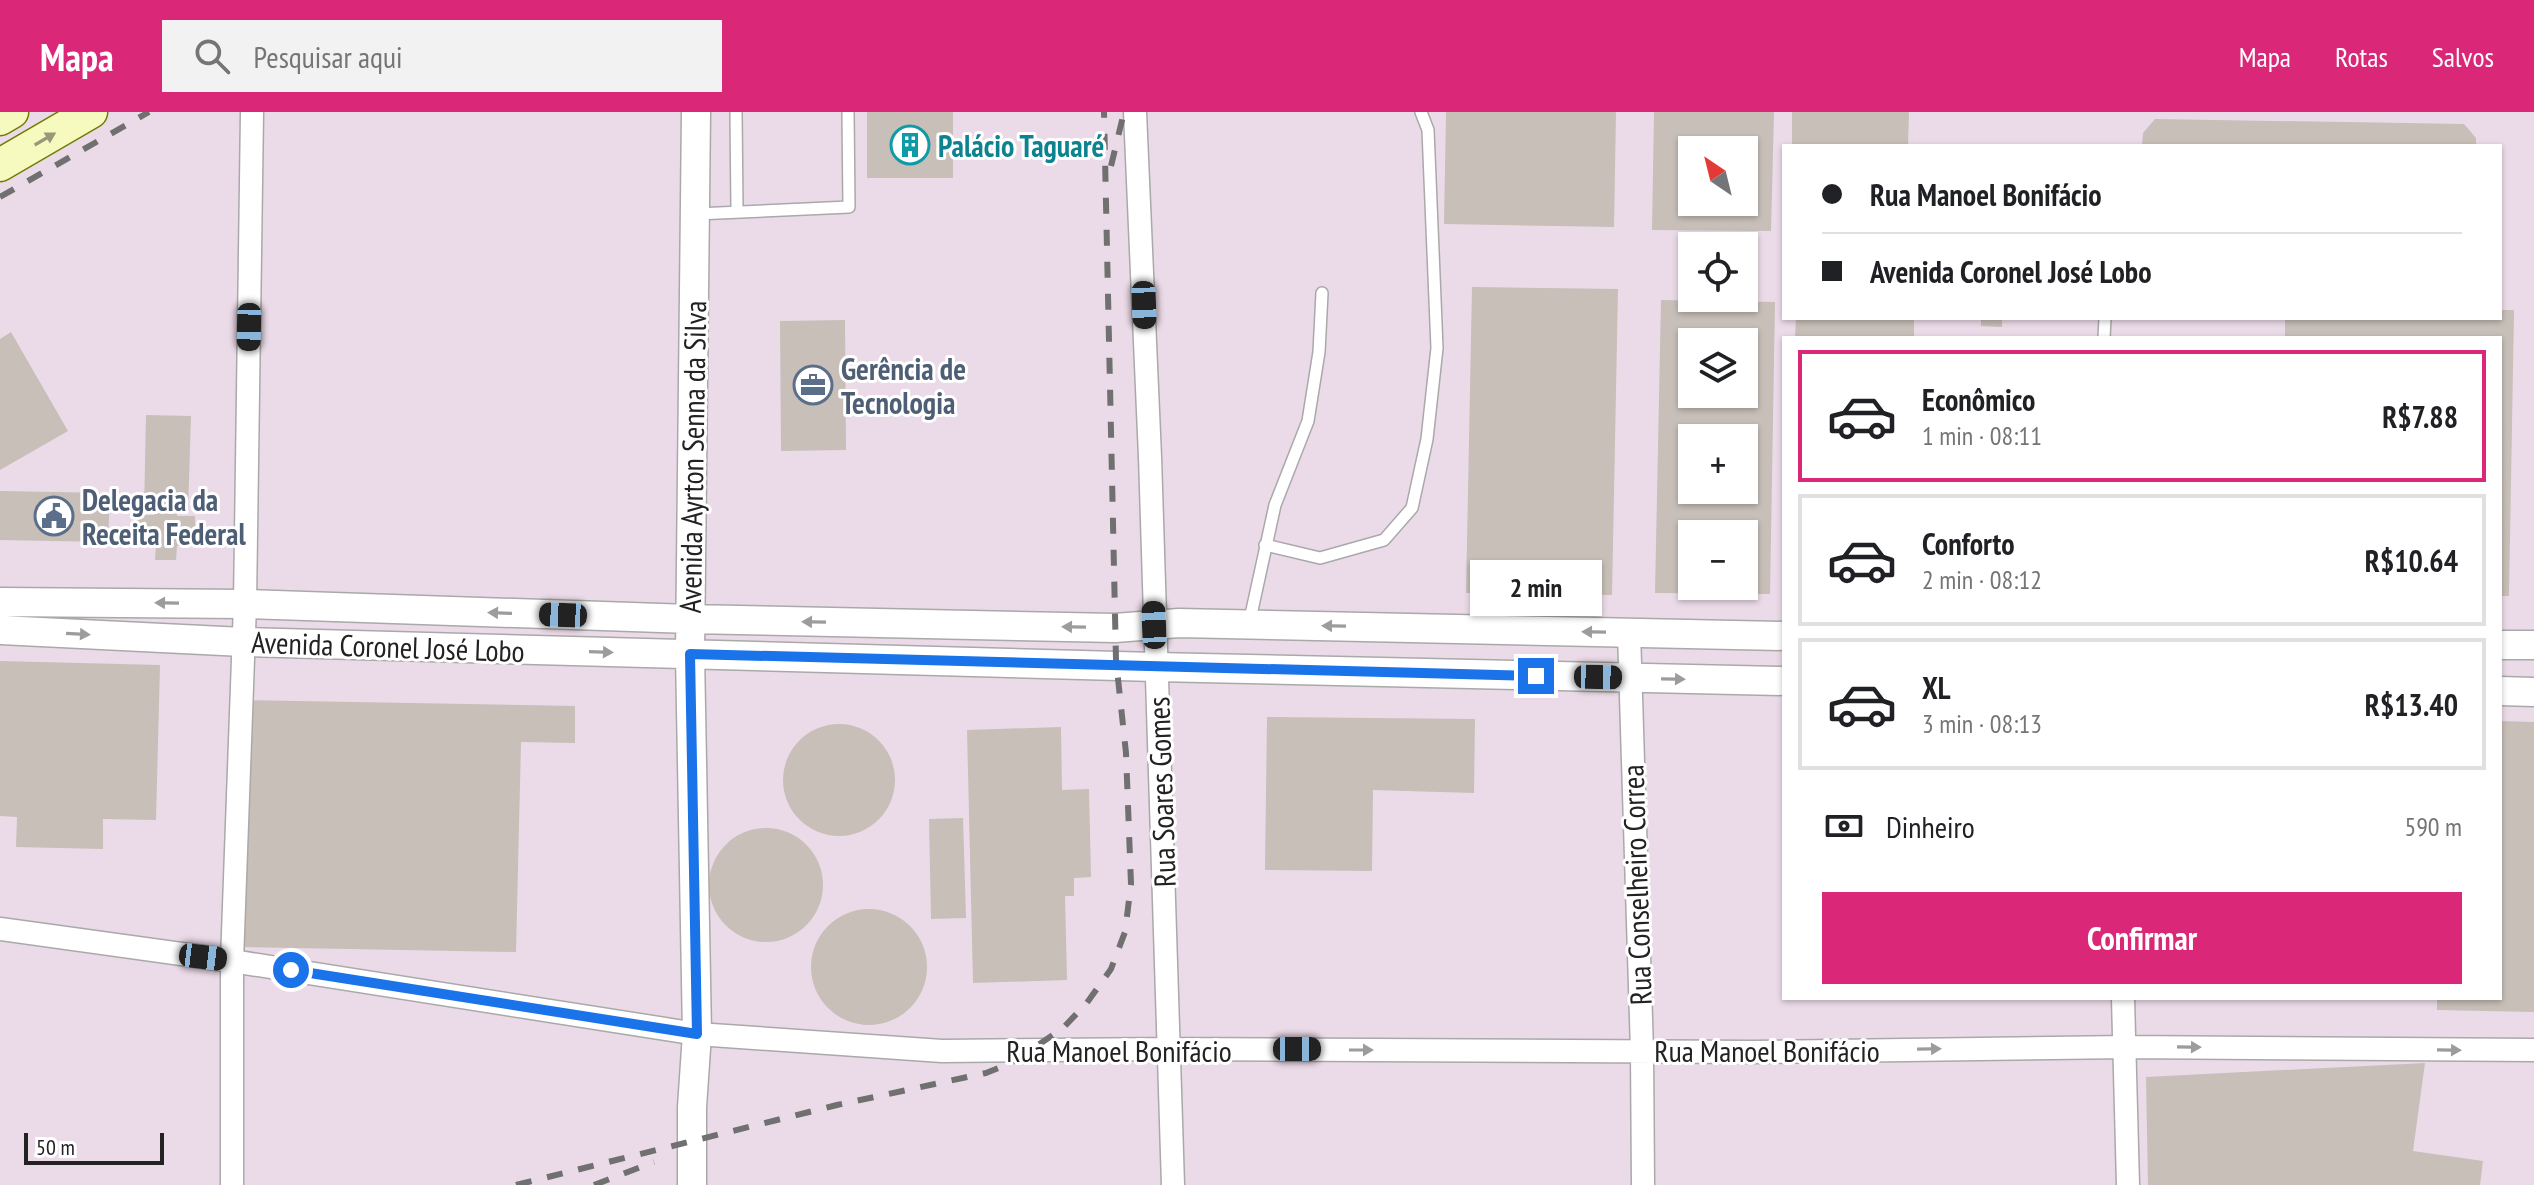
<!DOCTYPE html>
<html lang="pt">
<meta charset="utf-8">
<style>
body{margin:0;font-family:"PT Sans Narrow",sans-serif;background:#f2f2f2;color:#202124;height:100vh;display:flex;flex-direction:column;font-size:30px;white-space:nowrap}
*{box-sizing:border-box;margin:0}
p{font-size:26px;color:#757577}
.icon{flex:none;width:44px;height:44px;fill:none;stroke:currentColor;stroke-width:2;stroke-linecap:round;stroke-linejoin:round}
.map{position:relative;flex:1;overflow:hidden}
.details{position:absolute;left:1782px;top:224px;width:720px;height:664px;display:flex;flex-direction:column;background:#fff;border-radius:0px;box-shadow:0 2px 6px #0004}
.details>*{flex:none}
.guide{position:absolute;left:1782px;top:32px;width:720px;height:176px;border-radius:0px;box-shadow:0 2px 6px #0004;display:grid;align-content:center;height:176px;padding:0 40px;background:#fff}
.needle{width:52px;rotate:325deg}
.fabs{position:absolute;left:1678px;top:24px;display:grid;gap:16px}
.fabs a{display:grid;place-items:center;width:80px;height:80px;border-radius:0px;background:#fff;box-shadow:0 2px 6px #0004;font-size:40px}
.scale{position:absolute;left:24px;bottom:20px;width:140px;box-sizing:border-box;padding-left:8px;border:4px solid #222;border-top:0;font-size:22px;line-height:28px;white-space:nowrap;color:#222;-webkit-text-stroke:6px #fff;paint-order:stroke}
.end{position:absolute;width:36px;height:36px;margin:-18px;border:10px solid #1a73e8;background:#fff;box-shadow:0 0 0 4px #fff}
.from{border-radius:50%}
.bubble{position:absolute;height:56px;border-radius:0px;background:#fff;box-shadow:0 2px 6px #0004;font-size:26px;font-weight:800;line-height:56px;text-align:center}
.car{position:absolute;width:24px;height:48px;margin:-24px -12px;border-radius:10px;box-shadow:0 0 6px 2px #0007;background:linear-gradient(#222 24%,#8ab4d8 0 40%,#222 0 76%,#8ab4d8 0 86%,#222 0)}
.guide b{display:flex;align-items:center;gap:28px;height:76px;font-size:30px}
.guide b+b{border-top:2px solid #e0e0e0}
.guide i{width:20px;height:20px;background:#202124}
ul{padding:14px 0 0;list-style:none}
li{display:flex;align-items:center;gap:24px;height:132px;margin:0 16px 12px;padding:0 24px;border:4px solid #e0e0e0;border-radius:0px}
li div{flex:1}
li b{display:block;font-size:30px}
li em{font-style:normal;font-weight:800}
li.active{border-color:#db2777}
li>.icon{width:72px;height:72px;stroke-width:1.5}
.pay{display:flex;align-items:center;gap:20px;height:88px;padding:0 40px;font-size:30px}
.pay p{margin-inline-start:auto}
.primary-button{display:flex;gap:16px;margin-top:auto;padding:16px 40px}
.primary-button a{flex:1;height:92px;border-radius:0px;background:#db2777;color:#fff;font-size:32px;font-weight:800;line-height:92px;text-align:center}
header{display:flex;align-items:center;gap:48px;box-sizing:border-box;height:112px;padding:0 40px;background:#db2777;color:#fff}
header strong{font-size:38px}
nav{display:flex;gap:44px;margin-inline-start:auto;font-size:28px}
.search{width:560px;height:72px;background:#f2f2f2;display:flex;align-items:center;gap:20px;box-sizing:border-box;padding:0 28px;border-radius:0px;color:#757577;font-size:30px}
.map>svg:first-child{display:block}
</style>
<header>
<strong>Mapa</strong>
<div class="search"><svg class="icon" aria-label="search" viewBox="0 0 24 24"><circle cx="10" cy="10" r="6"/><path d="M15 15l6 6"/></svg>Pesquisar aqui</div>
<nav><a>Mapa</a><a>Rotas</a><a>Salvos</a></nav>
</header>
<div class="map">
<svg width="2534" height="1073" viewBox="0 0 2534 1073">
<rect width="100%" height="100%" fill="#f2efe9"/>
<path fill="#ebdbe8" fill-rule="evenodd" d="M0,0H2534V1073H0ZM1784,34H2500V206H1784ZM1692,38H1744V90H1692ZM1692,134H1744V186H1692ZM1784,226H2500V886H1784ZM1692,230H1744V282H1692ZM1692,326H1744V378H1692ZM1692,422H1744V474H1692Z"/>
<path fill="#c7bfb8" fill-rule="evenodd" d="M867,0H953V66H867Z
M1446,0H1616L1614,115L1444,112Z
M1654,0H1774L1771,119L1652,118ZM1692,38H1744V90H1692Z
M1792,0H1909L1908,34H1792Z
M2155,7L2464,12L2476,26V34H2142L2143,21Z
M1472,175L1618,177L1612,483L1466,481Z
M1661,188L1775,190L1770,482L1655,481ZM1692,230H1744V282H1692ZM1692,326H1744V378H1692ZM1692,422H1744V474H1692Z
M2500,198H2514L2509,484H2500V226H2285V206H2500Z
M1796,206H1914V226H1795Z
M1981,206H2002V215L1981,214Z
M845,208L846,338L781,339L780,209Z
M11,220L68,319L0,358V227Z
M146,303L191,304L188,400L177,399V404H195V434H177L176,448H155L156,433H135L136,403H154V399H144Z
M0,379L110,381L108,430L0,428Z
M0,549L160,553L156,708L103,707V737L16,735L17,705L0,704Z
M244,588L575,594V631L521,630L516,840L239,835Z
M1267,605L1475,607L1474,681L1373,678L1372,759L1265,758Z
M2500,609L2534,610V900L2437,898V886H2500Z
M783 668a56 56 0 1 1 112 0a56 56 0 1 1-112 0Z
M1061,615L1062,678L1089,677L1091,765L1074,766V784H1065L1067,868L973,871L967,618Z
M963,706L966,806L931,807L929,707Z
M709 773a57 57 0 1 1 114 0a57 57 0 1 1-114 0Z
M811 855a58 58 0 1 1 116 0a58 58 0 1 1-116 0Z
M2425,951L2413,1039L2483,1049L2480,1073H2148L2146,965Z"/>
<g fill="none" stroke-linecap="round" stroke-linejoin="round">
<g stroke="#a9a9a9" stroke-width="14">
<path id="service" d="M736,0L737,98
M696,102L849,95L848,0
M2104,226L2105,206
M1265,433L1320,446L1384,428L1412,396L1427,327L1437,236L1428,18L1421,0
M1249,512L1275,393L1308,309L1319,240L1322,181"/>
</g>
<g stroke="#a9a9a9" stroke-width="25">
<path id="minor" d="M1135,0L1150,345L1173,1073
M1629,520L1642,939L1643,1073
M0,817L232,849L697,922L942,939L1171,937L1752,940L2126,935L2534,938
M2123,886L2128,1073
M232,1073V849L245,492L252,0"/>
</g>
<g stroke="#a9a9a9" stroke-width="31">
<path id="tertiary" d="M0,490L245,492L690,507L1115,516L1179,511L1784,524
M0,518L243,530L1155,555L1784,569
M2500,533H2534
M2500,579L2534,580
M692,1073V995L697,922L690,542L696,0"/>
</g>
<g stroke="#707d05" stroke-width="35">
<path id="secondary" d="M0,7L12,0
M0,53L91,0"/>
</g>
<use href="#service" stroke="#fff" stroke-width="11"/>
<use href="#minor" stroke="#fff" stroke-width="22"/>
<use href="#tertiary" stroke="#fff" stroke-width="28"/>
<use href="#secondary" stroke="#f7fabf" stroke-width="32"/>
<path stroke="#707070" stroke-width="6" stroke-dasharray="16 16" stroke-linecap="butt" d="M1111,54L1124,0
M0,85L149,0
M516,1073L837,993L986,961L1011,951L1062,917L1086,892L1111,857L1125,820L1131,772L1126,641L1116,548L1104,0
M594,1073L654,1050"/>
</g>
<defs><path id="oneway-solid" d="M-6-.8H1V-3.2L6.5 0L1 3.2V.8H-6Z" transform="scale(2)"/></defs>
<use fill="#979978" href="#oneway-solid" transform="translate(45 27) rotate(-30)"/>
<g fill="#9c9c9c">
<use href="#oneway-solid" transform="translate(167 491) rotate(-179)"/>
<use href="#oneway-solid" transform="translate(500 501) rotate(-178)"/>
<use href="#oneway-solid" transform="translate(814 510) rotate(-179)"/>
<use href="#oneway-solid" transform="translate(1334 514) rotate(-179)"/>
<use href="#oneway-solid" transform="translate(1074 515) rotate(-179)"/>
<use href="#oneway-solid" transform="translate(1594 520) rotate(-179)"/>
<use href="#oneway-solid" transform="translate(78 522) rotate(3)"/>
<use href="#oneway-solid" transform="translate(601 540) rotate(2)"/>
<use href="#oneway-solid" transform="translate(1673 567) rotate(1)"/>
<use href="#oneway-solid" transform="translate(2189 935) rotate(1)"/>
<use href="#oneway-solid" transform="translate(1929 937) rotate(-1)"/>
<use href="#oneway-solid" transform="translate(1361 938)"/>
<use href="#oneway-solid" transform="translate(2449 938) rotate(1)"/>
</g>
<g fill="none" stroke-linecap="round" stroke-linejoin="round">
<path stroke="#1a73e8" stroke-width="10" d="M291,858L697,922L690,542L1536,564"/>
</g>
<defs>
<g id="building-ring" transform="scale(2)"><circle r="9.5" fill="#fff" stroke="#0f9aa8" stroke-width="1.5"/><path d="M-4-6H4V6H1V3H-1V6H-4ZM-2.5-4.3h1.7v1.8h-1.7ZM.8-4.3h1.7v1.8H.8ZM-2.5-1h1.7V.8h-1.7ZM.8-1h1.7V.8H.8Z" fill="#0f9aa8"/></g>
<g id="office-ring" transform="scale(2)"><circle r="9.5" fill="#fff" stroke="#5c6f8a" stroke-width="1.5"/><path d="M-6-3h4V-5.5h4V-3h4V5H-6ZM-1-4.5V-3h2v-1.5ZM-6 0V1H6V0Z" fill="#5c6f8a"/></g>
<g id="civic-ring" transform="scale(2)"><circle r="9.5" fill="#fff" stroke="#5c6f8a" stroke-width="1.5"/><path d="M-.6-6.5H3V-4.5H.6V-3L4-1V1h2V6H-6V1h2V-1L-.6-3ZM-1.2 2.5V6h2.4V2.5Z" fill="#5c6f8a"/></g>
</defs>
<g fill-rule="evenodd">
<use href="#building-ring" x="910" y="33"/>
<use href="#office-ring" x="813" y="273"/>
<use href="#civic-ring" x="54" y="404"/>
</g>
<g text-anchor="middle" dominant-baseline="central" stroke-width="6" stroke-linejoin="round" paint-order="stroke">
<g font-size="30" font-weight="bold" fill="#0d838f" stroke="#fff" text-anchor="start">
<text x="938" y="33">Palácio Taguaré</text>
</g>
<g font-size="30" font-weight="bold" fill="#4e5e75" stroke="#fff" text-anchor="start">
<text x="841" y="256">Gerência de<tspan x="841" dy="34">Tecnologia</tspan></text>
<text x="82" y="387">Delegacia da<tspan x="82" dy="34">Receita Federal</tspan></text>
</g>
<g font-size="30" fill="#222" stroke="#fff">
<text transform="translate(692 345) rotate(-89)">Avenida Ayrton Senna da Silva</text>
<text transform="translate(388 534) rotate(2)">Avenida Coronel José Lobo</text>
<text transform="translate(1161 680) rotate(-92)">Rua Soares Gomes</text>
<text transform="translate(1636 773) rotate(-92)">Rua Conselheiro Correa</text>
<text x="1119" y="938">Rua Manoel Bonifácio</text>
<text x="1767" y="938">Rua Manoel Bonifácio</text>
</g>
</g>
</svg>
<div class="fabs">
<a><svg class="needle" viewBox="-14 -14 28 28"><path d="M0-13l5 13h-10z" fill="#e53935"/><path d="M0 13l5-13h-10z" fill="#757577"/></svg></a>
<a><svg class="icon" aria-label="locate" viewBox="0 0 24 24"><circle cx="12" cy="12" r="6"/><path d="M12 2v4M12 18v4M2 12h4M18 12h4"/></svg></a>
<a><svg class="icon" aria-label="layers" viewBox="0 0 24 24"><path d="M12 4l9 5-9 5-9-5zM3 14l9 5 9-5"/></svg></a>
<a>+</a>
<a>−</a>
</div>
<div class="scale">50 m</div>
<i class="end from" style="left:291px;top:858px"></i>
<i class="end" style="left:1536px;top:564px"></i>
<div class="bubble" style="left:1470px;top:448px;width:132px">2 min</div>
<i class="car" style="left:1144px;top:193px;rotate:178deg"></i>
<i class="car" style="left:249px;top:215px;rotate:181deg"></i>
<i class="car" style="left:563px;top:503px;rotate:272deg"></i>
<i class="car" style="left:1154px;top:513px;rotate:358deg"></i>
<i class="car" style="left:1598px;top:565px;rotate:91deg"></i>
<i class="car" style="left:203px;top:845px;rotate:97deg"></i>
<i class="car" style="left:1297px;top:937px;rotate:90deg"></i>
<div class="guide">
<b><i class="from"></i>Rua Manoel Bonifácio</b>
<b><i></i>Avenida Coronel José Lobo</b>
</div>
<section class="details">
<ul>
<li class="active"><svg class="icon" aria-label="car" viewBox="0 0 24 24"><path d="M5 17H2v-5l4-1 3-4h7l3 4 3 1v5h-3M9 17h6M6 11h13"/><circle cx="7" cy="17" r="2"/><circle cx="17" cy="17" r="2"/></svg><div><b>Econômico</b><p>1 min · 08:11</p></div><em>R$7.88</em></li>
<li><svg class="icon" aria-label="car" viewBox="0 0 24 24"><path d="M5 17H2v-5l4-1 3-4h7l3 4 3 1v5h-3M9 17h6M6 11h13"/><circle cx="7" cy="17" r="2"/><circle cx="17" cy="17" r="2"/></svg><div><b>Conforto</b><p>2 min · 08:12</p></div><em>R$10.64</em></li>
<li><svg class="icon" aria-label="car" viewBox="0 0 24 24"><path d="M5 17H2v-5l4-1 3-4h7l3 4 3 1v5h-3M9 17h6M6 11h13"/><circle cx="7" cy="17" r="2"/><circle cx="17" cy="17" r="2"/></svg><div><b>XL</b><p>3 min · 08:13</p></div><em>R$13.40</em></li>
</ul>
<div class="pay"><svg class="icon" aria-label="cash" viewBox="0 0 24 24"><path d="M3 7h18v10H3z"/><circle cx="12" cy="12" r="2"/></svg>Dinheiro<p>590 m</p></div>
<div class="primary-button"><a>Confirmar</a></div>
</section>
</div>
